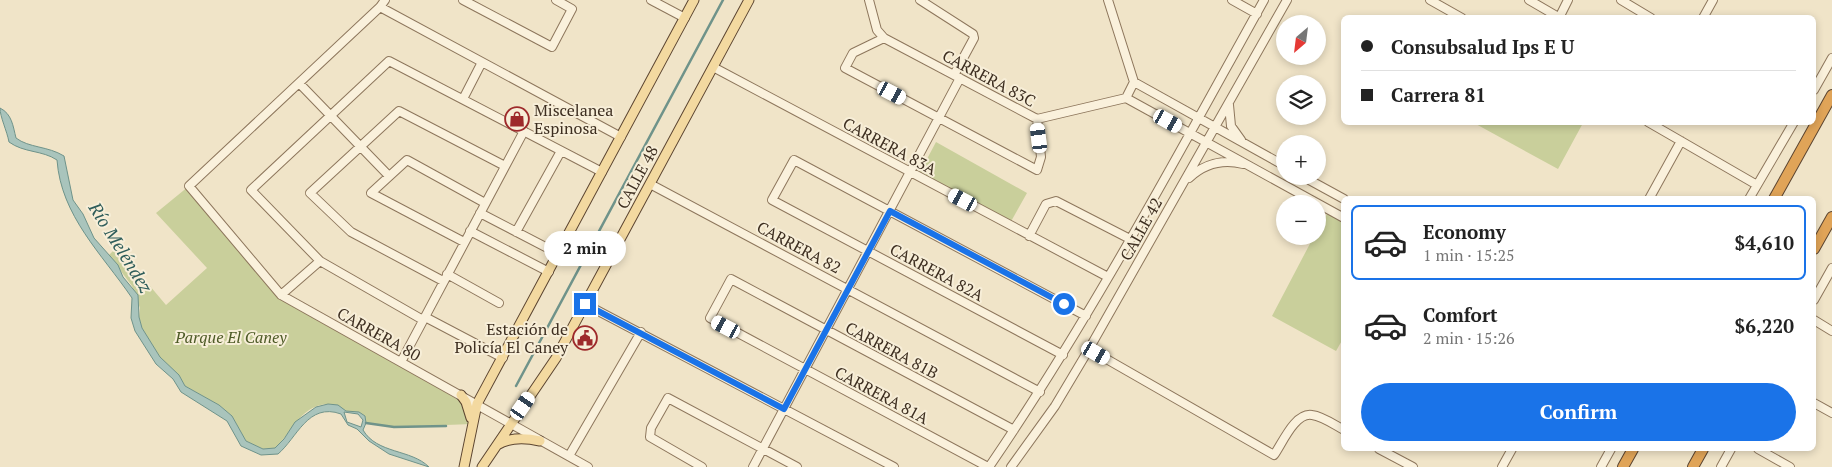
<!DOCTYPE html>
<meta charset="utf-8">
<style>
body{margin:0;font-family:"PT Serif",serif;background:#f2f2f2;color:#222;height:100vh;display:flex;flex-direction:column;font-size:19px;white-space:nowrap}
*{box-sizing:border-box;margin:0}
p{font-size:16px;color:#767676}
.icon{flex:none;width:28px;height:28px;fill:none;stroke:currentColor;stroke-width:2;stroke-linecap:round;stroke-linejoin:round}
.map{position:relative;flex:1;overflow:hidden}
.panel{position:absolute;left:1341px;top:196px;width:475px;height:255px;display:flex;flex-direction:column;background:#fff;border-radius:8px;box-shadow:0 2px 8px #0003}
.panel>*{flex:none}
.top-card{position:absolute;left:1341px;top:15px;width:475px;height:110px;border-radius:8px;box-shadow:0 2px 8px #0003;display:grid;align-content:center;height:110px;padding:0 20px;background:#fff}
.needle{width:32px;rotate:208deg}
.buttons{position:absolute;left:1276px;top:15px;display:grid;gap:10px}
.buttons a{display:grid;place-items:center;width:50px;height:50px;border-radius:50%;background:#fff;box-shadow:0 2px 8px #0003;font-size:25px}
.end{position:absolute;width:22px;height:22px;margin:-11px;border:6px solid #1a73e8;background:#fff;box-shadow:0 0 0 2px #fff}
.from{border-radius:50%}
.bubble{position:absolute;height:35px;border-radius:18px;background:#fff;box-shadow:0 2px 8px #0003;font-size:16px;font-weight:700;line-height:35px;text-align:center}
.car{position:absolute;width:15px;height:30px;margin:-15px -8px;border-radius:6px;box-shadow:0 0 4px 1px #0007;background:linear-gradient(#fff 24%,#345 0 40%,#fff 0 76%,#345 0 86%,#fff 0)}
.top-card b{display:flex;align-items:center;gap:18px;height:48px;font-size:19px}
.top-card b+b{border-top:1px solid #e0e0e0}
.top-card i{width:12px;height:12px;background:#222}
ul{padding:9px 0 0;list-style:none}
li{display:flex;align-items:center;gap:15px;height:75px;margin:0 10px 8px;padding:0 10px;border:2px solid transparent;border-radius:8px}
li div{flex:1}
li b{display:block;font-size:19px}
li em{font-style:normal;font-weight:700}
li.current{border-color:#1a73e8}
li>.icon{width:45px;height:45px;stroke-width:1.5}
.cta{display:flex;gap:10px;margin-top:auto;padding:10px 20px}
.cta a{flex:1;height:58px;border-radius:30px;background:#1a73e8;color:#fff;font-size:20px;font-weight:700;line-height:58px;text-align:center}
.map>svg:first-child{display:block}
</style>
<div class="map">
<svg width="1832" height="467" viewBox="0 0 1832 467">
<rect width="100%" height="100%" fill="#f0e4c8"/>
<path fill="#c9cf9b" d="M1474,123L1583,122V123L1558,169Z
M936,142L1027,193L1009,225L918,176Z
M189,186L281,295L461,395L472,424L394,427L366,423L365,416C358,411 354,414 346,411C340,409 336,403 328,404C300,405 292,433 275,448L263,449L246,441L232,416L219,405L185,386L179,375L161,359L142,328L139,317L140,308L132,286L109,255L117,247L166,305L207,268L156,213Z
M1329,210L1344,218V337L1336,351L1272,316L1314,236H1318V231Z"/>
<path fill="#a9c4bc" stroke="#6f938a" fill-rule="evenodd" d="M0,108C12,114 13,126 16,138C29,148 48,146 64,156L73,200L83,214L94,238L118,265L123,277L138,295L139,317L142,328L160,357L179,375L185,386L219,405L232,416L246,441L263,449L275,448L284,439L295,422L316,407L328,404L338,405L346,411L359,412L365,416L366,423L363,430C377,454 411,449 429,467L389,454L369,441L357,429L348,425L341,414C308,402 297,438 278,454L261,455L241,446L227,421L181,392L173,379L156,364L135,331L131,318L132,298C102,254 61,216 57,160C42,150 24,153 9,142C7,131 0,117 0,108ZM344,412L358,414L363,420L361,427L347,422Z"/>
<g fill="none" stroke-linecap="round" stroke-linejoin="round">
<path stroke="#6f938a" stroke-width="2.5" d="M516,386L723,0
M366,423L394,427L446,426"/>
<g stroke="#8d765c" stroke-width="10">
<path id="minor" d="M385,0L380,7L189,186L281,295L588,467
M463,0L552,47L572,9L556,0
M651,0L685,18
M869,0L877,30L884,38L1037,119L1126,98L1134,82
M920,0L973,34L974,38L954,75
M1108,0L1134,82L1285,166
M1232,0L1257,14
M1430,0L1462,18
M1529,0L1560,18
M1621,0L1651,18
M380,7L621,137
M1559,18L1568,0
M1703,18L1713,0
M884,38L853,53L845,68L1037,170L1041,157L1037,119
M713,67L1108,277
M299,83L389,176
M1814,90L1832,58
M1126,98L1344,218
M463,99L482,62
M1229,105L1231,126L1241,140
M1648,122L1757,185
M1302,176L1344,199
M1189,178C1204,164 1223,159 1243,164
M650,184L1040,392
M1649,199L1681,141
M1749,199L1794,122
M480,213L559,254
M470,231L549,272
M516,232L561,151
M1029,236L1046,204L1056,201L1130,239
M464,242L371,193L407,160L485,203
M447,274L499,303
M443,281L351,232L310,193L399,111L505,166
M281,295L320,261
M1814,300L1832,268
M585,304L894,467
M425,317L503,358
M423,320L320,261L251,190L389,61L602,172
M1814,320L1832,331
M1089,349L1274,455C1282,444 1295,412 1312,415C1322,416 1335,425 1344,430
M1063,355L772,200L794,160L1086,316
M401,362L524,131
M1814,403L1832,413
M1379,449L1413,467
M1758,449L1790,467
M569,456L641,332
M702,467L650,437L651,428L668,398L797,467
M753,467L960,78
M988,467L710,318L731,279L1014,430
M989,467C1091,318 1176,158 1264,0
M1011,467L1055,406L1089,349L1287,0
M1502,467L1512,449
M1601,467L1611,449
M1721,467L1731,449"/>
</g>
<g stroke="#5b4430" stroke-width="11">
<path id="major" d="M461,395L466,402L471,418
M497,445C510,437 526,438 540,441
M464,467L477,404L694,0
M482,467L556,358L749,0"/>
</g>
<g stroke="#5b4430" stroke-width="12">
<path id="highway" d="M1774,199L1832,95
M1814,249L1832,217
M1623,467L1633,449
M1693,467L1703,449"/>
</g>
<use href="#minor" stroke="#faf1dc" stroke-width="8"/>
<use href="#major" stroke="#f3d9a0" stroke-width="9"/>
<use href="#highway" stroke="#e0a458" stroke-width="10"/>
</g>
<g fill="none" stroke-linecap="round" stroke-linejoin="round">
<path stroke="#1a73e8" stroke-width="6" d="M585,304L784,409L890,211L1064,304"/>
</g>
<defs>
<g id="shop-ring" transform="scale(1.25)"><circle r="9.5" fill="#f7eed8" stroke="#9e2a2b" stroke-width="1.5"/><path d="M-5-2.5h2.3a2.7 3.5 0 0 1 5.4 0H5L5.5 6h-11ZM-1.5-2.5h3a1.5 2.3 0 0 0-3 0Z" fill="#9e2a2b"/></g>
<g id="civic-ring" transform="scale(1.25)"><circle r="9.5" fill="#f7eed8" stroke="#9e2a2b" stroke-width="1.5"/><path d="M-.6-6.5H3V-4.5H.6V-3L4-1V1h2V6H-6V1h2V-1L-.6-3ZM-1.2 2.5V6h2.4V2.5Z" fill="#9e2a2b"/></g>
</defs>
<g fill-rule="evenodd">
<use href="#shop-ring" x="517" y="119"/>
<use href="#civic-ring" x="585" y="338"/>
</g>
<g text-anchor="middle" dominant-baseline="central" stroke-width="4" stroke-linejoin="round" paint-order="stroke">
<g font-size="16" fill="#3d2e20" stroke="#f7eed8">
<text transform="translate(989 78) rotate(28)">CARRERA 83C</text>
<text transform="translate(890 146) rotate(28)">CARRERA 83A</text>
<text transform="translate(637 177) rotate(-62)">CALLE 48</text>
<text transform="translate(1141 229) rotate(-61)">CALLE 42</text>
<text transform="translate(799 247) rotate(28)">CARRERA 82</text>
<text transform="translate(937 272) rotate(28)">CARRERA 82A</text>
<text transform="translate(379 334) rotate(29)">CARRERA 80</text>
<text transform="translate(892 350) rotate(28)">CARRERA 81B</text>
<text transform="translate(882 395) rotate(28)">CARRERA 81A</text>
</g>
<g font-size="16" fill="#3d2e20" stroke="#f7eed8" text-anchor="start">
<text x="534" y="110">Miscelanea<tspan x="534" dy="18">Espinosa</tspan></text>
<text x="568" y="329" text-anchor="end">Estación de<tspan x="568" dy="18">Policía El Caney</tspan></text>
</g>
<g font-size="16" font-style="italic" fill="#4d5a26" stroke="#f7eed8">
<text x="231" y="337">Parque El Caney</text>
</g>
<g font-size="18" font-style="italic" fill="#2f5d5a" stroke="#f7eed8">
<text transform="translate(121 247) rotate(58)">Río Meléndez</text>
</g>
</g>
</svg>
<div class="buttons">
<a><svg class="needle" viewBox="-14 -14 28 28"><path d="M0-13l5 13h-10z" fill="#e53935"/><path d="M0 13l5-13h-10z" fill="#767676"/></svg></a>
<a><svg class="icon" aria-label="layers" viewBox="0 0 24 24"><path d="M12 4l9 5-9 5-9-5zM3 14l9 5 9-5"/></svg></a>
<a>+</a>
<a>−</a>
</div>
<i class="end from" style="left:1064px;top:304px"></i>
<i class="end" style="left:585px;top:304px"></i>
<div class="bubble" style="left:544px;top:231px;width:82px">2 min</div>
<i class="car" style="left:892px;top:93px;rotate:118deg"></i>
<i class="car" style="left:1168px;top:121px;rotate:119deg"></i>
<i class="car" style="left:1039px;top:138px;rotate:353deg"></i>
<i class="car" style="left:963px;top:200px;rotate:298deg"></i>
<i class="car" style="left:726px;top:327px;rotate:298deg"></i>
<i class="car" style="left:1096px;top:353px;rotate:120deg"></i>
<i class="car" style="left:523px;top:406px;rotate:35deg"></i>
<div class="top-card">
<b><i class="from"></i>Consubsalud Ips E U</b>
<b><i></i>Carrera 81</b>
</div>
<section class="panel">
<ul>
<li class="current"><svg class="icon" aria-label="car" viewBox="0 0 24 24"><path d="M5 17H2v-5l4-1 3-4h7l3 4 3 1v5h-3M9 17h6M6 11h13"/><circle cx="7" cy="17" r="2"/><circle cx="17" cy="17" r="2"/></svg><div><b>Economy</b><p>1 min · 15:25</p></div><em>$4,610</em></li>
<li><svg class="icon" aria-label="car" viewBox="0 0 24 24"><path d="M5 17H2v-5l4-1 3-4h7l3 4 3 1v5h-3M9 17h6M6 11h13"/><circle cx="7" cy="17" r="2"/><circle cx="17" cy="17" r="2"/></svg><div><b>Comfort</b><p>2 min · 15:26</p></div><em>$6,220</em></li>
</ul>
<div class="cta"><a>Confirm</a></div>
</section>
</div>
